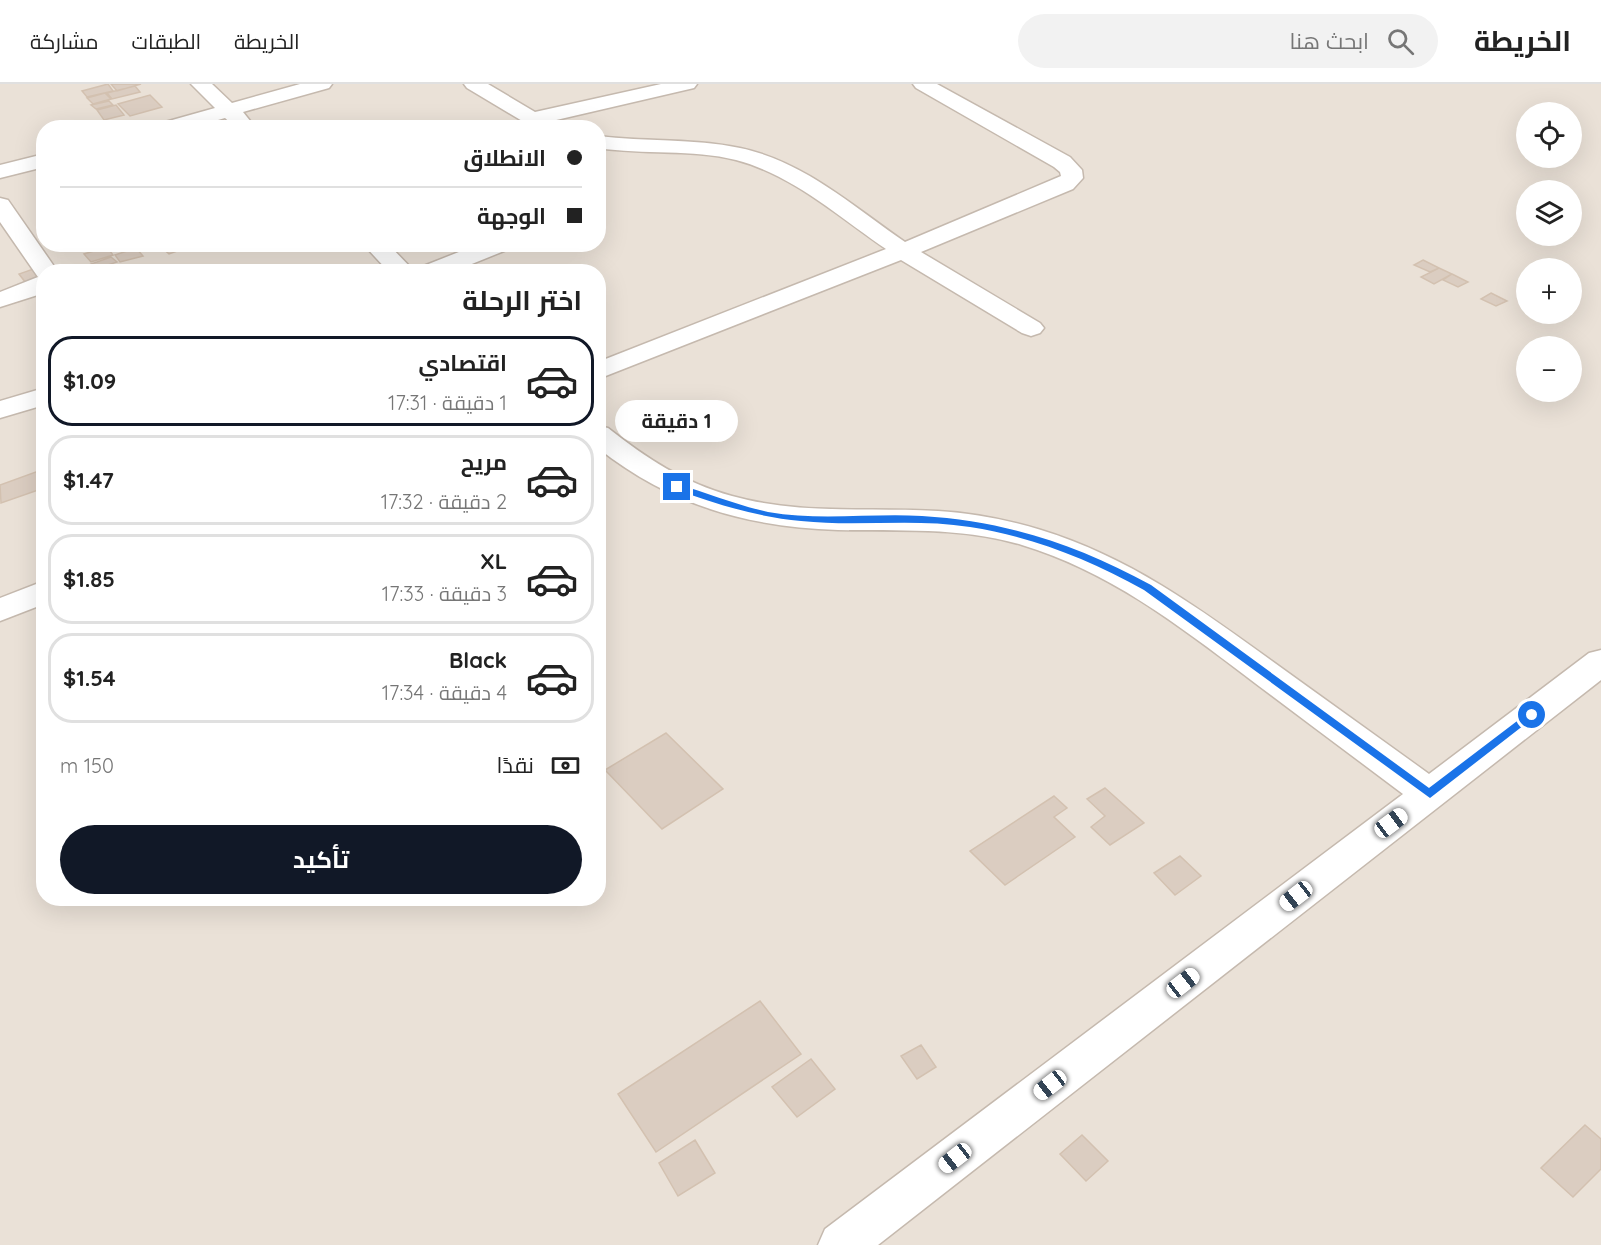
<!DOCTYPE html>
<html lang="ar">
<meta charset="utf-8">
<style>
body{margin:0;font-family:Quicksand,Cairo,sans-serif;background:#f2f2f2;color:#222;direction:rtl;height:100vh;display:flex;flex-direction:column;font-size:22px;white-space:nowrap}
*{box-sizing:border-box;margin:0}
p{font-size:20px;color:#767676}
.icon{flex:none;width:33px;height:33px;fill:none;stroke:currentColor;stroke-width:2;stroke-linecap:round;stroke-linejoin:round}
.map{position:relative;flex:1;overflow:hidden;direction:ltr}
.side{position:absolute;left:36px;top:180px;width:570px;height:642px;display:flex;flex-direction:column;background:#fff;border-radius:24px;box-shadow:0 6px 24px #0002;direction:rtl}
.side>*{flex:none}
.guide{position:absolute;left:36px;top:36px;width:570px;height:132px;border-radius:24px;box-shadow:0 6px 24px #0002;direction:rtl;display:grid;align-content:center;height:132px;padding:0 24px;background:#fff}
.controls{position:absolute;left:1516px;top:18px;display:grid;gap:12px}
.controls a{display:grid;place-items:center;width:66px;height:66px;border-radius:50%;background:#fff;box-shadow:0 6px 24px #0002;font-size:30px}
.end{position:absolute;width:27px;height:27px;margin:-14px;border:8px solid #1a73e8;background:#fff;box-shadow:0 0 0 3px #fff}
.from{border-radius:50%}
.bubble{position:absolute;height:42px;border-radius:21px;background:#fff;box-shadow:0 6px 24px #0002;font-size:20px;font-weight:700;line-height:42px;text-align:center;direction:rtl}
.car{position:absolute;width:18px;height:36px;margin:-18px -9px;border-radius:8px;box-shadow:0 0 4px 2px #0007;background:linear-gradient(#fff 24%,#345 0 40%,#fff 0 76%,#345 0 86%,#fff 0)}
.guide b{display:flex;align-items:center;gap:21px;height:57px;font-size:22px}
.guide b+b{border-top:2px solid #e0e0e0}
.guide i{width:15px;height:15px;background:#222}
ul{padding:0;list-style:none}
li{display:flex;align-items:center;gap:18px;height:90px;margin:0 12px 9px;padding:0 12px;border:3px solid #e0e0e0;border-radius:24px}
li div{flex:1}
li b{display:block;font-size:22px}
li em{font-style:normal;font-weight:700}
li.selected{border-color:#111827}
li>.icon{width:54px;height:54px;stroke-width:1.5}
h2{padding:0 24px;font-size:27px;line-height:72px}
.pay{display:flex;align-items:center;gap:15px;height:66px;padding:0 24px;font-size:22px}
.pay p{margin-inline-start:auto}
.button{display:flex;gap:12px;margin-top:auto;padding:12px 24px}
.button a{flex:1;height:69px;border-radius:36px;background:#111827;color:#fff;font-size:24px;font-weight:700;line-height:69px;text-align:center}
header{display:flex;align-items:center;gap:36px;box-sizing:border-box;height:84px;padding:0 30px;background:#fff;border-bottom:2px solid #e0e0e0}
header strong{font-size:28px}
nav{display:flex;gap:33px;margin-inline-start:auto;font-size:21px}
.search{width:420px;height:54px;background:#f2f2f2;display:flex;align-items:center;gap:15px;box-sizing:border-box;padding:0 21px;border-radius:33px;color:#767676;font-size:22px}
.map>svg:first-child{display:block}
</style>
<header>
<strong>الخريطة</strong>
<div class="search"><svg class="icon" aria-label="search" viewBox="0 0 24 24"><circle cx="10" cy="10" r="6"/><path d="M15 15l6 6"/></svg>ابحث هنا</div>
<nav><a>الخريطة</a><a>الطبقات</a><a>مشاركة</a></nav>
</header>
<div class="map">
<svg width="1601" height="1161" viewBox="0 0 1601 1161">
<rect width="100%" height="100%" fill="#f6f0e9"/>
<path fill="#eae1d7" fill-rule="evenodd" d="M0,0H1601V1161H0ZM1527,28H1572V74H1527ZM44,44H598V160H44ZM1527,106H1572V152H1527ZM1527,184H1572V230H1527ZM44,188H598V814H44ZM1527,262H1572V308H1527Z"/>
<path fill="#dbcdc1" stroke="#d3c1b0" stroke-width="1.5" d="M108,0L113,7L87,13L82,7Z
M111,0H141L117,7Z
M135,2L140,8L112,15L107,9Z
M105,9L111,15L93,20L87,14Z
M150,11L162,23L130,32L118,20Z
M109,17L113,21L96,25L91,21Z
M116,21L124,31L104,36L97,26Z
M165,160H182L186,164L169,170L160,162Z
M107,163L113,171L91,178L84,170Z
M136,164L143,172L120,178L115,171Z
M111,173L117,178L96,185L91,180Z
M1423,176L1439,184L1430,188L1414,181Z
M36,184L44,193L26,199L19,190Z
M1439,184L1452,190L1434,200L1421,193Z
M1452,190L1468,198L1458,203L1443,196Z
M1491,209L1507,217L1496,222L1481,215Z
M44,385V404L1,419L0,401Z
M666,649L723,705L662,745L605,686Z
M1105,704L1144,739L1110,761L1091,743L1105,732L1087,715Z
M1054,712L1067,724L1054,733L1075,753L1005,801L970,767Z
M1180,772L1201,792L1175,811L1154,789Z
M760,917L801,970L656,1068L618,1010Z
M921,961L936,983L917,995L901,972Z
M811,975L835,1005L797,1033L772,1003Z
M1585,1041L1601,1055V1085L1573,1113L1541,1084Z
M1082,1051L1108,1077L1086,1097L1060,1070Z
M695,1056L715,1089L678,1112L659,1079Z"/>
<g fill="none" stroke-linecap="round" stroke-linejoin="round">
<g stroke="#c5b9ae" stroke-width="3">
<path id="minor" d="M191,0H212L232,19L300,0H332L329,4L243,28L251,38L244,44L234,42L225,34L190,44H155L158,40L215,24Z
M464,0H488L535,28L661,0H697L694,4L552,37L561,44H534L467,4Z
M913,0H937L1070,73L1082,86L1083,94L1073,105L921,168L1040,239L1044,244L1040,249L1031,252L1022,249L901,176L598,295V278L886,165C839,133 793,91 736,76C692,65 644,71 598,64V52C645,58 693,54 740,64C803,77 853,122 905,158L1061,92L1060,88L1054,83L916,4Z
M44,70V83L0,94V81Z
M0,114L8,116L58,188H44V209L0,223V208L38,193L0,138Z
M363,160H388L415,188H389Z
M479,160H512L509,165L452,188H417L421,183Z
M44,304V321L0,334V317Z
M598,342L608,344C646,374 684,399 732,412C800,431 868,423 938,427C973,429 1008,436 1041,446C1129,473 1199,524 1272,577C1324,615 1377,652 1429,690L1589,569L1601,566V596L878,1161H818L825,1145L1403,710C1351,671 1299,632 1247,593C1177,540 1108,487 1022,461C961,443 900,447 838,446C747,443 670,421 598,364Z
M44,497V520L0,537V514Z"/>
</g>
<use href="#minor" fill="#fff" fill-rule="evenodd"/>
</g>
<path fill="#1a73e8" d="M677,400C708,409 736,421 768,428C819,437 871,429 922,432C1006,437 1078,461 1151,501L1429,704L1529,628L1532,627L1537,631L1430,714L1144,506C1088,475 1033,453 970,443C914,434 857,443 801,437C757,433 716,420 674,405L673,403Z"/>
</svg>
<div class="controls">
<a><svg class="icon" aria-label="locate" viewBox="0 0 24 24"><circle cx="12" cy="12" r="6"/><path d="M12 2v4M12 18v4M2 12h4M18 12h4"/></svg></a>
<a><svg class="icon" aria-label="layers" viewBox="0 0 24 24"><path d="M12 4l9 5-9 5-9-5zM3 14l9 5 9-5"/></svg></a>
<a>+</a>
<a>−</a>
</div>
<i class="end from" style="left:1532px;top:631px"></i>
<i class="end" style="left:677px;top:403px"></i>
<div class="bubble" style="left:615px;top:316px;width:123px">1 دقيقة</div>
<i class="car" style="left:1391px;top:739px;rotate:53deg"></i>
<i class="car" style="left:1296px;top:812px;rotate:232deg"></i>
<i class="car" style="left:1183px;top:899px;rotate:52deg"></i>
<i class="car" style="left:1050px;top:1001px;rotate:232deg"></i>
<i class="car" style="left:955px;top:1074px;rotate:232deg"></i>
<div class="guide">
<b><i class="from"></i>الانطلاق</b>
<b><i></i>الوجهة</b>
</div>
<section class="side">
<h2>اختر الرحلة</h2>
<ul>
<li class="selected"><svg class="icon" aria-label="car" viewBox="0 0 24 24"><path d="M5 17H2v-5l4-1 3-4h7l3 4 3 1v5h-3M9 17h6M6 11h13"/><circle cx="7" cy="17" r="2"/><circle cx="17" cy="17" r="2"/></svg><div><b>اقتصادي</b><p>1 دقيقة · 17:31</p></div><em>$1.09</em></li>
<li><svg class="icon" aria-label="car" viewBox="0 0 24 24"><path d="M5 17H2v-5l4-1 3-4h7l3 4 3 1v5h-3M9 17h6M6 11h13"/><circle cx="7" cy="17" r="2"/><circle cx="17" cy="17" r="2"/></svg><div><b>مريح</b><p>2 دقيقة · 17:32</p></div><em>$1.47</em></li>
<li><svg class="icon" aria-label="car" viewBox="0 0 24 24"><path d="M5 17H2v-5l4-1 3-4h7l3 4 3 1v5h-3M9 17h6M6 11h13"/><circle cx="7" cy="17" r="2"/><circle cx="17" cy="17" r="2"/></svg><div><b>XL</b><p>3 دقيقة · 17:33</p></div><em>$1.85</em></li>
<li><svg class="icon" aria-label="car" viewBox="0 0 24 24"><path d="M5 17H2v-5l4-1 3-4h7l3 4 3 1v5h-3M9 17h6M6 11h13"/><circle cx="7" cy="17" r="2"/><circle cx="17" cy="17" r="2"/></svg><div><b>Black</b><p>4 دقيقة · 17:34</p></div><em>$1.54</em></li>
</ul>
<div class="pay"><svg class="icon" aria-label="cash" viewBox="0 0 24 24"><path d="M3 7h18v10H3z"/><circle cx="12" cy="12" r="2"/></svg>نقدًا<p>150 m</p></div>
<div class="button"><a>تأكيد</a></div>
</section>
</div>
